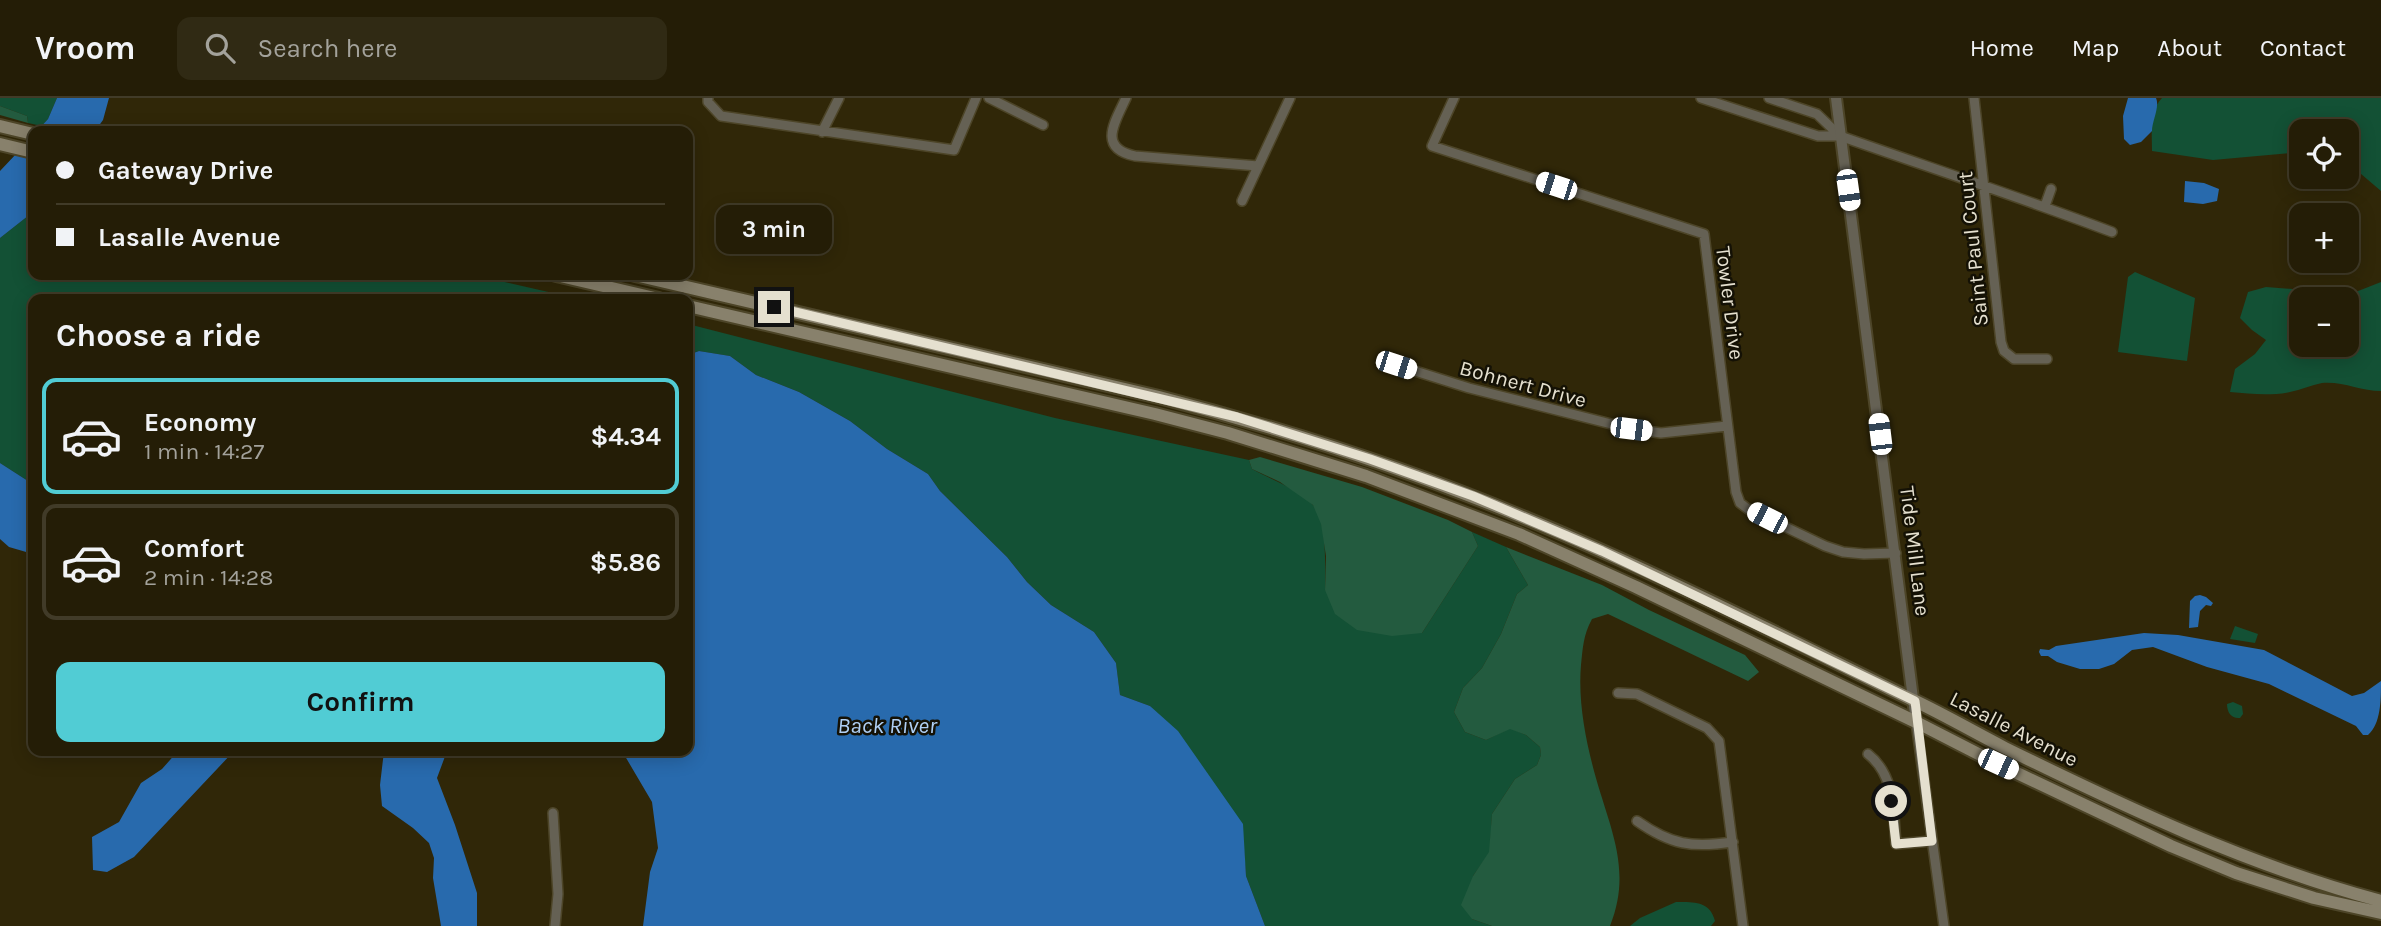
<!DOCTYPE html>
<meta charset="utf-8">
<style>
body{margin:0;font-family:Karla,sans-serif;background:#302a14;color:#f1f3f6;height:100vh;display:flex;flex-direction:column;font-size:26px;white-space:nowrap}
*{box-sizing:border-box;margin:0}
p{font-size:23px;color:#a3a29b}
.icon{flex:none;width:38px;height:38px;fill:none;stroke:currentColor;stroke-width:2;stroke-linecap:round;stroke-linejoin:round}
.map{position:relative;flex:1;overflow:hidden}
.panel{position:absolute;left:28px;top:196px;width:665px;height:462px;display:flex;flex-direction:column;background:#241d06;border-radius:14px;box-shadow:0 4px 18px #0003,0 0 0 2px #413b28}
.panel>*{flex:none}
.top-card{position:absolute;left:28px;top:28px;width:665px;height:154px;border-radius:14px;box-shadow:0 4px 18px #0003,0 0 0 2px #413b28;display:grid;align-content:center;height:154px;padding:0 28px;background:#241d06}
.buttons{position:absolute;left:2289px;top:21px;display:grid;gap:14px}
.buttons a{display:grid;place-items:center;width:70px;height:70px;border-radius:14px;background:#241d06;box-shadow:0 4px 18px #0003,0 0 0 2px #413b28;font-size:35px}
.end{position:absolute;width:32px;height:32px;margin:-16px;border:9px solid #e5e0cf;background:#111;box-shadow:0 0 0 4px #111}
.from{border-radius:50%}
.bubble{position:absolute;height:49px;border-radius:14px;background:#241d06;box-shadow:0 4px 18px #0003,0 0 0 2px #413b28;font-size:23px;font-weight:700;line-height:49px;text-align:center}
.car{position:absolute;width:21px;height:42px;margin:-21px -10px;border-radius:9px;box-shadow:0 0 5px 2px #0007;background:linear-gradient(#fff 24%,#345 0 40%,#fff 0 76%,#345 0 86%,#fff 0)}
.top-card b{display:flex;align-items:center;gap:24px;height:66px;font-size:26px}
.top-card b+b{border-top:2px solid #413b28}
.top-card i{width:18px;height:18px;background:#f1f3f6}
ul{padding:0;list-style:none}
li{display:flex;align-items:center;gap:21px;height:116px;margin:0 14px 10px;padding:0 14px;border:4px solid #413b28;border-radius:14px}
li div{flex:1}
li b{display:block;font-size:26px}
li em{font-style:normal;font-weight:700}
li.active{border-color:#51ccd4}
li>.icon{width:63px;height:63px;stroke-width:1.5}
h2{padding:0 28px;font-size:32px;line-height:84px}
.primary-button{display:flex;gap:14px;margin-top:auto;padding:14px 28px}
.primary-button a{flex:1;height:80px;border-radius:14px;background:#51ccd4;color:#111;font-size:28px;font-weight:700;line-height:80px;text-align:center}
header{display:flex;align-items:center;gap:42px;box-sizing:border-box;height:98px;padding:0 35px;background:#241d06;border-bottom:2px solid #413b28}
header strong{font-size:33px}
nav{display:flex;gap:38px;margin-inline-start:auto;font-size:24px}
.search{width:490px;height:63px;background:#302a14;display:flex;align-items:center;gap:18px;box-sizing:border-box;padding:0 24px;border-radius:14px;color:#a3a29b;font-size:26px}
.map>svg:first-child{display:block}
</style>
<header>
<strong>Vroom</strong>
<div class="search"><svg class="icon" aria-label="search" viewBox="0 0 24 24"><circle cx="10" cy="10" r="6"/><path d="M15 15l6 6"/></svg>Search here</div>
<nav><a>Home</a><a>Map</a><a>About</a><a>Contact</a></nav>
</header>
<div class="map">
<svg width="2381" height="828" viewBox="0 0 2381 828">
<rect width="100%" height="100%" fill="#302708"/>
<path fill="#135135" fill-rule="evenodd" d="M0,0H57L48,21L42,28L28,25L27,18L0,8Z
M2162,0H2381V93L2347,64V33H2301V54L2213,62L2152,53C2152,36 2149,13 2162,0Z
M33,114V177H474L579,201H33V384L28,383L0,365V140Z
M2135,174L2195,200L2187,263L2118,254L2128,179Z
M2381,184V293C2361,293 2342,283 2322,285C2311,287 2301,292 2290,294C2270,298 2251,296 2230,294L2235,271L2255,256L2266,242L2252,232L2240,220L2248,194L2266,189L2320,193L2343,199ZM2301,201H2347V247H2301Z
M688,226L1055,320L1249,362L1252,371C1268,380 1301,393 1313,407C1328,425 1325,470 1325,492L1422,535L1478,448L1472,434L1506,449L1528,487L1517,496L1501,536L1482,570L1463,590L1454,614L1465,634L1486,642L1510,630L1526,637L1540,649L1541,657L1537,667L1515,681L1492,716L1490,754L1473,778L1472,821L1492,828H1265L1246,778L1242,726L1150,608L1120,597L1116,565L1094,534L1051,507L1027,484L1007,459L940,393L928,376L887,351L850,323L799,294L756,277L730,258L699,253L688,257Z
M2235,528L2258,536L2255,545L2230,541Z
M2233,604L2242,608L2243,616L2240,620C2232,621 2227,615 2227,606Z
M1676,804C1694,804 1710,803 1715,823L1711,828H1630L1640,820Z"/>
<path fill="#235b3f" d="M0,8L27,18L28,25L0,17Z
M1260,359L1362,389L1448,422L1472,434L1478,448L1422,535L1392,538L1357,532L1335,516L1325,492L1326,458L1321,426L1313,407L1280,384L1252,371L1249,362Z
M1506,449L1602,487L1649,512L1745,557L1759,574L1748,583L1608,516L1592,521C1583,538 1583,549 1581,567C1578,602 1585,639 1594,673C1609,729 1633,771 1610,828H1492L1472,821L1461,807L1473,778L1489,754L1492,716L1515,681L1537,667L1541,657L1540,649L1526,637L1510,631L1486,642L1465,634L1454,614L1463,590L1482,570L1501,536L1517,496L1528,487Z"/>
<path fill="#286aad" d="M57,0H109L103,22L95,33H37L48,21Z
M2128,0H2156C2160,9 2152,23 2152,33L2141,44L2130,47L2124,41L2123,18Z
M33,38V114L0,140V73Z
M2185,83L2204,85L2219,91L2217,103L2203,106L2184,104Z
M699,253L730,258L756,277L799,294L850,323L887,351L928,376L940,393L1007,459L1027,484L1051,507L1094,534L1116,565L1120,597L1150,608L1178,633L1243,726L1246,778L1265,828H643L650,774L658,750L652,704L622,653H688V257Z
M0,365L28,383L33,384V456L9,449L0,441Z
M2200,497L2206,499L2213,505L2211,508L2206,507L2200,513L2198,529L2189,530L2190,503L2195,498Z
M2144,535L2178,537L2264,552L2352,598L2364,595L2381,583C2381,602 2381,626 2368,637H2363L2356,628L2269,586L2207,569L2153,549L2132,552L2114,566L2099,571H2080L2057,564L2048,558H2041L2039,554L2040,551L2049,552L2056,548Z
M178,653H234L134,759L107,774L93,772L92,739L119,724L141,685L162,671Z
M384,653H447L437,680L455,727L477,795V828H441L433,780L434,760L429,745L413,730L382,708L380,687Z"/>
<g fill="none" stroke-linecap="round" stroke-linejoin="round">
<g stroke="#4d4528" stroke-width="12">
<path id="minor" d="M708,0V4L721,18L954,52L976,0
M989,0L1043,27
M1126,0C1115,24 1097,50 1135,58L1258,68
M1454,0L1432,48L1704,136L1736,394L1740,405L1748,411L1825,448L1843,454L1864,456L1896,455
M1701,0L1818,38H1840C1931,70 2022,100 2112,134
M1769,0L1817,16L1840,38
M1974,0L2001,244L2004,253L2014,261H2047
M822,34L839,0
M1242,103L1290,0
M2045,108L2051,91
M1396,267L1469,290L1631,331L1661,335L1727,328
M1618,595L1637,596L1707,630L1719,643L1743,828
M1916,624L1944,828
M1868,656C1896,678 1893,715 1896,746L1932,743
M553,715L558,796L555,828
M1637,723C1671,747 1692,750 1733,744"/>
</g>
<g stroke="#4d4528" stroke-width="14">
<path id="tertiary" d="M1836,0L1916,624"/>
</g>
<g stroke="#4d4528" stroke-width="16">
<path id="secondary" d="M0,28L33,36
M0,46L33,54
M556,177L659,201
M635,177L1159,299C1284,331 1406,370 1525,420C1656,474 1783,539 1911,601C1943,616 1974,634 2005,650C2127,710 2250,768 2381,803
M688,208L1155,316L1228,335L1366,378L1519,436L1636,489L1916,624L1998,666L2171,748L2236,775L2314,800L2381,815"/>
</g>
<use href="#minor" stroke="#656154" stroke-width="9"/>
<use href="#tertiary" stroke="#656154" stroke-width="10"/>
<use href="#secondary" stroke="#88816c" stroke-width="12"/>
</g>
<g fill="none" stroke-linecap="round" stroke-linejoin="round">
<path stroke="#e5e0cf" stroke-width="9" d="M774,209L1237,319L1370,361L1473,398L1602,453L1915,603L1932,743L1896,746L1891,703"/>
</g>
<g text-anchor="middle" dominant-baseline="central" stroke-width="5" stroke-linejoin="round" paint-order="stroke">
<g font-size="21" fill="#e5e0cf" stroke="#141105">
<text transform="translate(1973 151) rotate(-96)">Saint Paul Court</text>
<text transform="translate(1730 205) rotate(83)">Towler Drive</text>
<text transform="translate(1523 286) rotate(15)">Bohnert Drive</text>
<text transform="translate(1915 453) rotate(83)">Tide Mill Lane</text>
<text transform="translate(2014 631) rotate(27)">Lasalle Avenue</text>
</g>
<g font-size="23" font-style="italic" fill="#afcff4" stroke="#141105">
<text x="887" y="627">Back River</text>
</g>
</g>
</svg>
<div class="buttons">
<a><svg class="icon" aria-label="locate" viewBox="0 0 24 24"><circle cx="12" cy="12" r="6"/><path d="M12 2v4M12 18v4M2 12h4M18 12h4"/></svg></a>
<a>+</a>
<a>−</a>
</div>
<i class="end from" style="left:1891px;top:703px"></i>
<i class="end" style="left:774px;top:209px"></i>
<div class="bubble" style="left:716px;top:107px;width:116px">3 min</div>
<i class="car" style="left:1556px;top:88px;rotate:288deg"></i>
<i class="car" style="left:1848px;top:92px;rotate:172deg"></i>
<i class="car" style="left:1396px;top:267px;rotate:108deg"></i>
<i class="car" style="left:1631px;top:331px;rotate:97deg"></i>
<i class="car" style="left:1880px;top:336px;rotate:353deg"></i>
<i class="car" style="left:1767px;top:420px;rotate:297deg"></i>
<i class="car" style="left:1998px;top:666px;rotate:115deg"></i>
<div class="top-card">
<b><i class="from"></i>Gateway Drive</b>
<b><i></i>Lasalle Avenue</b>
</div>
<section class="panel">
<h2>Choose a ride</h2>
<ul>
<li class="active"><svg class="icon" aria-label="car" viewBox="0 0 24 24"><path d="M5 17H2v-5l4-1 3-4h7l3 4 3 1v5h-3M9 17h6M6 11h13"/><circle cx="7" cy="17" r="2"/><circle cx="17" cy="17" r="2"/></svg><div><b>Economy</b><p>1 min · 14:27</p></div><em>$4.34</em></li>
<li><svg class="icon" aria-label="car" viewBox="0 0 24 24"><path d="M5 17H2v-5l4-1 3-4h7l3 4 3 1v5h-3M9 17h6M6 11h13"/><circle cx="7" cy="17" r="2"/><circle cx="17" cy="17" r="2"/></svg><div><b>Comfort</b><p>2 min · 14:28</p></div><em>$5.86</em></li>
</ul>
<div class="primary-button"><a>Confirm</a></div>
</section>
</div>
